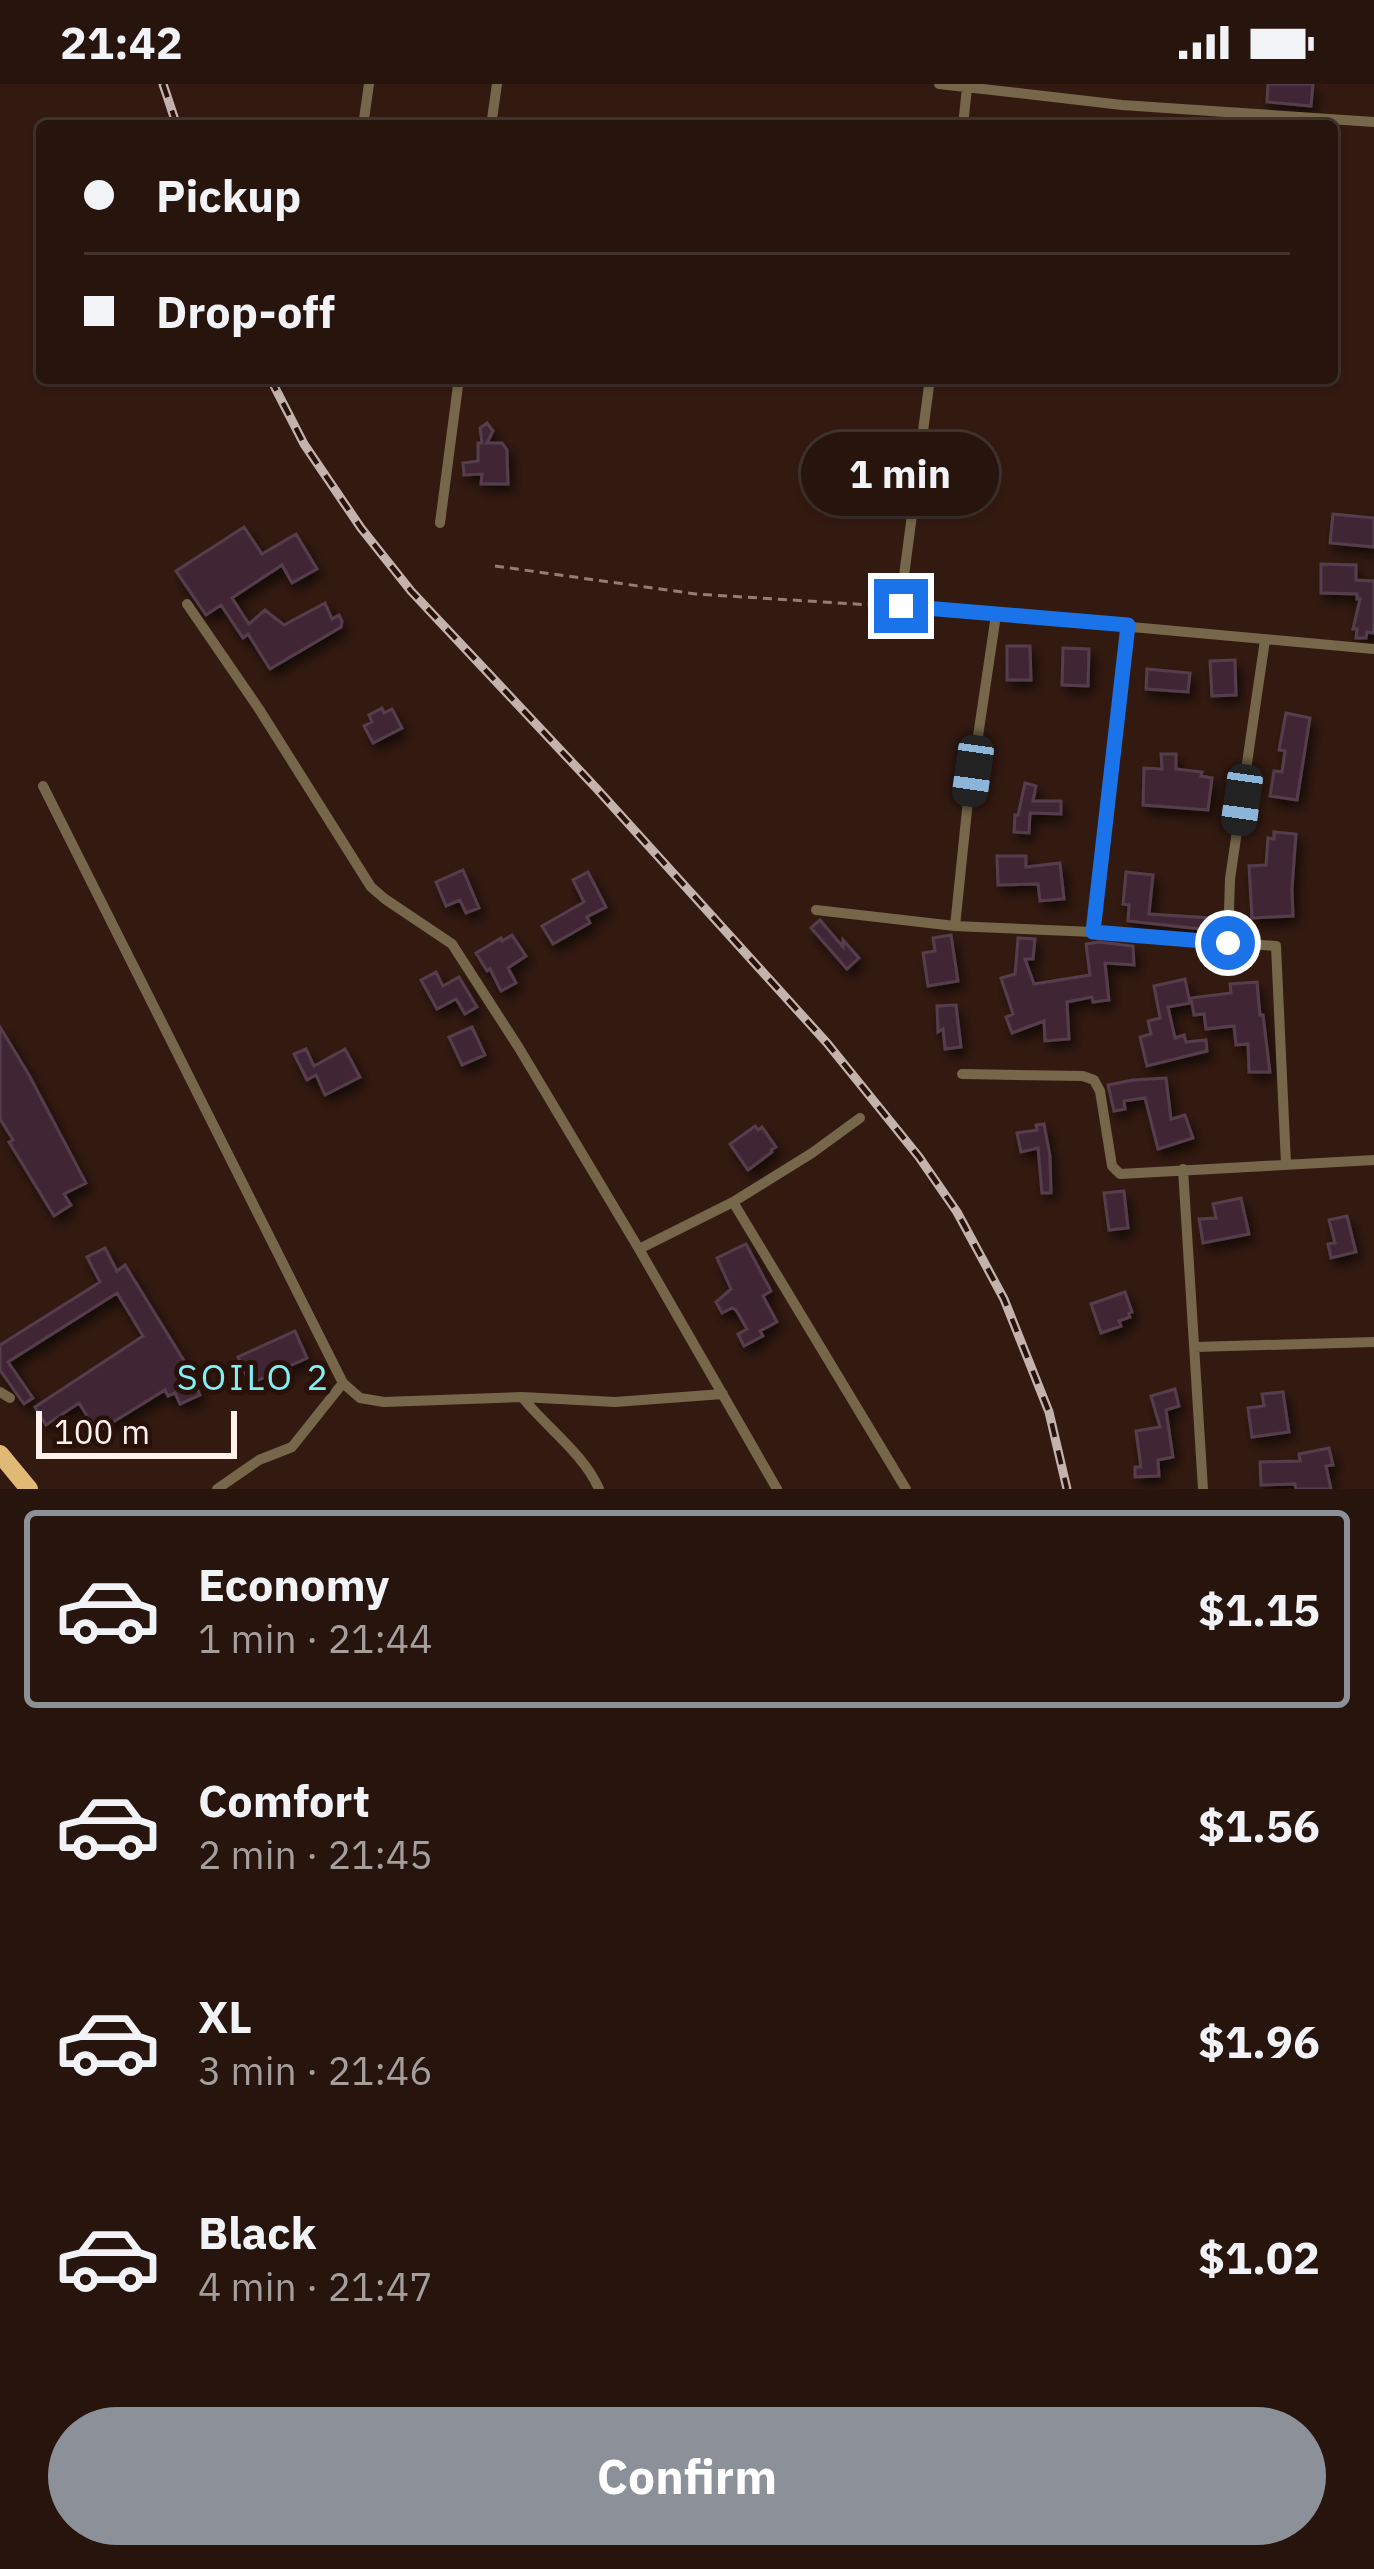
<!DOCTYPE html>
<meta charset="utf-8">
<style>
body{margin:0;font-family:"IBM Plex Sans",sans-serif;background:#32211b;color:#f1f3f6;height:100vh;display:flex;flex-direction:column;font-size:45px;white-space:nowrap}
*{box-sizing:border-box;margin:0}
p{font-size:39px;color:#a49e9d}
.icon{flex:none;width:66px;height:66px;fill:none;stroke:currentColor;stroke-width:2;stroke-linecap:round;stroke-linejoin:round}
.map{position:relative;height:1405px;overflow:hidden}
.panel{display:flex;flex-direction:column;background:#26140d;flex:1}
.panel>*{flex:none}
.hud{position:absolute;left:36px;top:36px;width:1302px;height:264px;border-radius:12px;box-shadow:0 3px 9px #0004,0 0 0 3px #42332e;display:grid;align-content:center;height:264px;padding:0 48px;background:#26140d}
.scale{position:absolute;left:36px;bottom:30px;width:201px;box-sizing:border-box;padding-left:12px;border:6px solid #fff1eb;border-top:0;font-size:33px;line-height:42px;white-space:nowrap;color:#fff1eb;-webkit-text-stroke:9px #281108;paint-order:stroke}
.end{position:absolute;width:54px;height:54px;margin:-27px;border:15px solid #1a73e8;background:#fff;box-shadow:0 0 0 6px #fff}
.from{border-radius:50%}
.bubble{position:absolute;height:84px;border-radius:42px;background:#26140d;box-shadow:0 3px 9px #0004,0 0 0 3px #42332e;font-size:39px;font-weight:800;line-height:84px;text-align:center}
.car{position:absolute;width:36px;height:72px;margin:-36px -18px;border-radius:15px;box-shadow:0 0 9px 3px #0007;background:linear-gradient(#222 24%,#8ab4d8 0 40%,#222 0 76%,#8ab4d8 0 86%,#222 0)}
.hud b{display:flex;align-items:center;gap:42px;height:114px;font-size:45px}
.hud b+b{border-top:3px solid #42332e}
.hud i{width:30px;height:30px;background:#f1f3f6}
ul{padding:21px 0 0;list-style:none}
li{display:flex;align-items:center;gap:36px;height:198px;margin:0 24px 18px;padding:0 24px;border:6px solid transparent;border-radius:12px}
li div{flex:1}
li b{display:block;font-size:45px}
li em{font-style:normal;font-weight:800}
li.selected{border-color:#8c9099}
li>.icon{width:108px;height:108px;stroke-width:1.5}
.button{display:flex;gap:24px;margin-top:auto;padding:24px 48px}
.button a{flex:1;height:138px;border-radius:72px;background:#8c9099;color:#fff;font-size:48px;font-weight:800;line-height:138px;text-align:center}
.status{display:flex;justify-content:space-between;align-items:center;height:84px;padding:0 60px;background:#26140d;direction:ltr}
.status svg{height:33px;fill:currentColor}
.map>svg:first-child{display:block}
</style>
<div class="status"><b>21:42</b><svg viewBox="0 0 49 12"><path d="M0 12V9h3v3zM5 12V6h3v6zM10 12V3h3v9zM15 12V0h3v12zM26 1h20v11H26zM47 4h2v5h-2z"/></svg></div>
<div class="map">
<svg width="1374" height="1405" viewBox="0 0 1374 1405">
<defs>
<filter id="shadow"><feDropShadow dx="4.5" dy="7" stdDeviation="6" flood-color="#0009"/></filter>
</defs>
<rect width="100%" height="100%" fill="#331a11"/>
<path fill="#412835" stroke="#573d4b" stroke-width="3" filter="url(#shadow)" d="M1268,0H1313L1311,22L1267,18Z
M487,339L493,347L487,359H502L507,366L508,400H481L482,390L464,391L463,379L478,377V359H482L480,344Z
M1333,430L1374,434V463L1330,459Z
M244,443L262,470L296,450L317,485L292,499L282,481L232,514L249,540L265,526L284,541L325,519L332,535L339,531L342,537L341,543L270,585L248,550L243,554L221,521L206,531L176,487Z
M1321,480L1356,481V496L1374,497V543L1373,549L1367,548L1366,554H1356L1357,545H1353L1360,515H1357V510L1321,509Z
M1007,562H1030L1031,596H1007Z
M1063,564L1089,565L1088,602L1062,601Z
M1235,576L1236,611L1212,612L1210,577Z
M1147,585L1190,589L1188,608L1146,605Z
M382,624L384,629L392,625L402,644L373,659L364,642L372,638L369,631Z
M1286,629L1310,634L1297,716L1270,712L1274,687L1282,688L1285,667L1279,666Z
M1161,670H1176V685L1202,688L1201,692L1212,694L1208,726L1143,721L1144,684L1162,685Z
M1025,699L1036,702L1033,717H1061V730L1030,729L1029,749L1014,748L1015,731H1018Z
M1274,748L1296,750L1292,805L1293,832L1252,834L1249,782L1266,781L1268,754L1274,755Z
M997,772H1026V783L1060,779L1064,815L1040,817L1038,800L998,801Z
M463,786L479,824L466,829L460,816L446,822L436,798Z
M588,788L606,823L587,833L590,839L553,860L542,842L584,818L573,796Z
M1126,788L1153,791L1149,830L1211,834L1210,846L1128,837L1129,821L1123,820Z
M820,836L843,863V856L859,874L847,885L811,844Z
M512,851L526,872L508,884L516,899L501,907L490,885L487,887L476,869L501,854L502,857Z
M951,851L958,897L928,902L923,869L935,867L933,854Z
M1018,854L1035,855L1033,875H1025L1034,900L1090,891L1086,860L1099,858L1133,862L1134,881L1105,879L1109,916L1093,918L1092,913L1067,918L1069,955L1045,957L1044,937L1012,949L1006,933L1013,930L1001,894L1015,890Z
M436,888L443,902L459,893L477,923L465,930L456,915L437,925L421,896Z
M1185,895L1190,919L1168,923L1175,954L1184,951L1186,958L1206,956L1207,967L1147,982L1140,953L1151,950L1148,937L1160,934L1154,902Z
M1257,898L1260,931H1263L1270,988H1249L1248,960L1236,961L1234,942L1206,945L1204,930L1194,931L1191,914L1231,909L1230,900Z
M956,921L961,963L945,965L943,945L938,948L937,922Z
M0,943L29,991L86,1099L64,1110L71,1121L54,1132L9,1058L13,1056L0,1035Z
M472,943L485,971L462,981L449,953Z
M306,965L314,982L345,965L360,993L325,1011L316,991L307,996L294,970Z
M1166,994L1171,1035L1185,1031L1193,1054L1158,1065L1145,1014L1124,1017L1125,1025L1114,1027L1108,1001L1133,996Z
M1044,1040L1050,1072L1051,1109H1042L1038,1064L1021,1068L1017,1049L1037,1046L1036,1041Z
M755,1042L758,1046L762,1043L776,1063L771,1066L772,1068L748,1086L730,1060Z
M1124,1107L1128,1144L1109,1146L1104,1109Z
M1241,1114L1249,1150L1203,1159L1199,1135L1216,1134L1213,1120Z
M1347,1132L1356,1168L1331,1174L1328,1160L1335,1159L1329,1136Z
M746,1160L771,1207L763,1212L777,1238L760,1247L763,1252L744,1262L738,1250L747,1245L736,1226L732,1224L722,1229L716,1218L731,1205L717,1174Z
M105,1164L117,1187L125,1181L186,1280L200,1311L180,1320L175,1309L168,1312L165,1306L97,1348L79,1319L46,1341L35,1323L143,1252L117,1209L8,1278L33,1314L24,1320L0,1286V1261L100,1198L87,1173Z
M1125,1208L1132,1228L1129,1229L1130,1233L1119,1237L1121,1242L1101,1249L1091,1220Z
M295,1247L307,1274L250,1300L238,1273Z
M1175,1305L1179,1322L1166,1326L1173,1373L1158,1376L1159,1392L1135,1393V1383H1141L1136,1347L1160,1343L1151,1312Z
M1283,1308L1289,1348L1252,1353L1248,1324L1264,1322L1262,1310Z
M1329,1364L1333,1381L1326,1382L1331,1405H1296L1295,1400L1261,1401L1260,1378L1300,1377L1299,1370Z"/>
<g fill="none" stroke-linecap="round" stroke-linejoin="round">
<path stroke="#927e76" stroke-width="3" stroke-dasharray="9 6" stroke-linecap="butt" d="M495,482L696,510L887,522"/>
<path stroke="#77674a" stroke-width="10" d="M939,0L1122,21L1374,38
M363,42L369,0
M491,42L497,0
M963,42L967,3
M930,294L900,522L1374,565
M440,439L459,294
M187,520L259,625L371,803L385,815L452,860L519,964L639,1165L777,1405
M43,702L343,1299L360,1314L384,1318L522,1313L615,1318L723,1310
M816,826L955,842L1093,848L1276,862L1286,1080
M955,842L967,726L996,531
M1093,848L1128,541
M1228,858L1230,795L1265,556
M962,990L1083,992L1094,996L1100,1007L1112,1082L1120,1090L1374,1076
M1183,1085L1203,1405
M733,1118L906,1405
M639,1165L733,1118L812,1069L860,1034
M1195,1263L1374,1258
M0,1308L10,1314
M522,1313C546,1343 584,1370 599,1405
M217,1405L259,1376L292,1363L343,1299"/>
<path stroke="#e0ba74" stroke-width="18" d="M0,1370L29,1405"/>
<g stroke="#c4b2ac" stroke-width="9">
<path id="rail" d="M163,0L177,42
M270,294L304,360L361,444L411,507L597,705L827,959L919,1073L957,1128L1004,1215L1049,1328L1067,1405"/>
</g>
<use href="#rail" stroke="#281108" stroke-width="4.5" stroke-dasharray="14" stroke-linecap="butt"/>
</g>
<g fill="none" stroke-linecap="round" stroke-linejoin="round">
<path stroke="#1a73e8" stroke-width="15" d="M901,522L1128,541L1093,848L1228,859"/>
</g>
<g text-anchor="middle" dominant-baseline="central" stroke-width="10" stroke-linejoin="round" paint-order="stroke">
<g font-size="36" letter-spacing="3" fill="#83eef5" stroke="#281108">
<text x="254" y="1292">SOILO 2</text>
</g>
</g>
</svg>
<div class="scale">100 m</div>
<i class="end from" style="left:1228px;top:859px"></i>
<i class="end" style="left:901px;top:522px"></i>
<div class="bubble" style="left:801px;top:348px;width:198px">1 min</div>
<i class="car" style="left:973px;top:687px;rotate:188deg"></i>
<i class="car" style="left:1242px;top:716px;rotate:188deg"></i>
<div class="hud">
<b><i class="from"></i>Pickup</b>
<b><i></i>Drop-off</b>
</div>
</div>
<section class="panel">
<ul>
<li class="selected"><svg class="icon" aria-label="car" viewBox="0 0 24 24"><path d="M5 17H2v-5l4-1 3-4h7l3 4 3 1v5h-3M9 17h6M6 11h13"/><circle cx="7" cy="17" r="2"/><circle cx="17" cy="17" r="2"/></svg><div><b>Economy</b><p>1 min · 21:44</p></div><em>$1.15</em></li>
<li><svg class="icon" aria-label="car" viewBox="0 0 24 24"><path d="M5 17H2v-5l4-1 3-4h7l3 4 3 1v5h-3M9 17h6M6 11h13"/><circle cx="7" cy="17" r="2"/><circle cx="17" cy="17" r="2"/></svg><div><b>Comfort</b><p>2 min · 21:45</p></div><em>$1.56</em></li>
<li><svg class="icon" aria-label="car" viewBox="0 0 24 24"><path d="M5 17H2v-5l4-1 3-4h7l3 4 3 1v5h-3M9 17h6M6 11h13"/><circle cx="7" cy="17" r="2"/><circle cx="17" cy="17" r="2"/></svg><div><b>XL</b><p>3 min · 21:46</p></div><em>$1.96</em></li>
<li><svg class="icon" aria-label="car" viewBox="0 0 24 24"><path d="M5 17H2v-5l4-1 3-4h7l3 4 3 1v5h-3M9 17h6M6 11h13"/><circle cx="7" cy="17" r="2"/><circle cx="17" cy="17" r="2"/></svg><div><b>Black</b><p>4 min · 21:47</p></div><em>$1.02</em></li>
</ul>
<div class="button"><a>Confirm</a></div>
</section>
